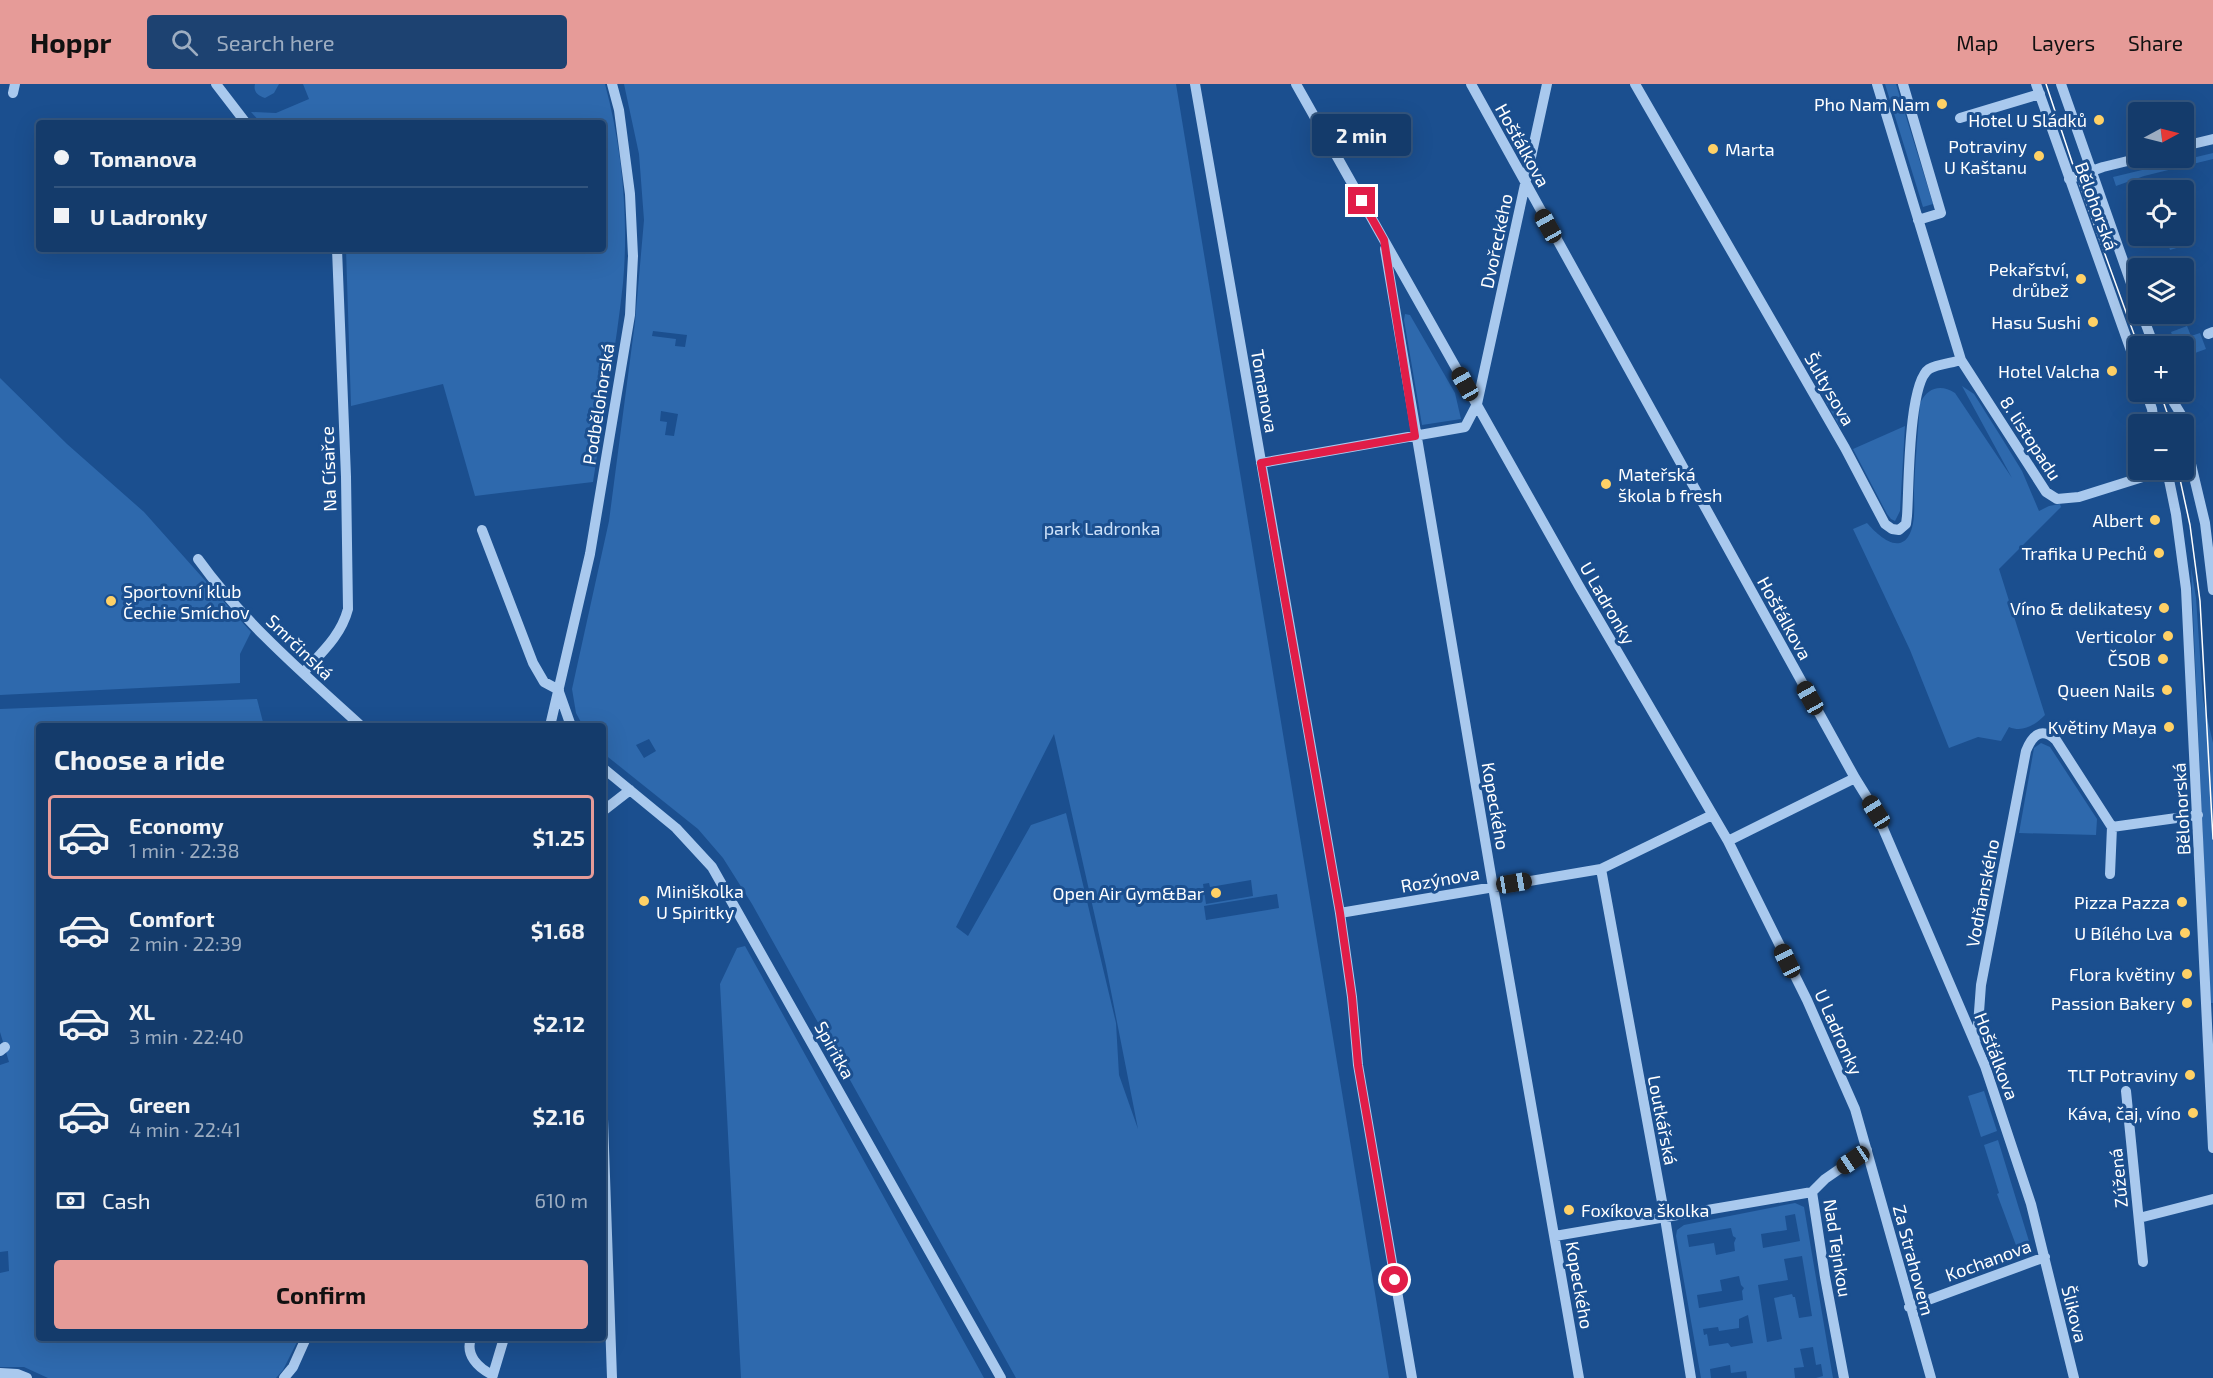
<!DOCTYPE html>
<meta charset="utf-8">
<style>
body{margin:0;font-family:"Exo 2",sans-serif;background:#1d4271;color:#f1f3f6;height:100vh;display:flex;flex-direction:column;font-size:22px;white-space:nowrap}
*{box-sizing:border-box;margin:0}
p{font-size:20px;color:#9dadc1}
.icon{flex:none;width:33px;height:33px;fill:none;stroke:currentColor;stroke-width:2;stroke-linecap:round;stroke-linejoin:round}
.map{position:relative;flex:1;overflow:hidden}
.side{position:absolute;left:36px;top:639px;width:570px;height:618px;display:flex;flex-direction:column;background:#143b6b;border-radius:6px;box-shadow:0 6px 24px #0002,0 0 0 2px #33557e}
.side>*{flex:none}
.hud{position:absolute;left:36px;top:36px;width:570px;height:132px;border-radius:6px;box-shadow:0 6px 24px #0002,0 0 0 2px #33557e;display:grid;align-content:center;height:132px;padding:0 18px;background:#143b6b}
.needle{width:39px;rotate:83deg}
.tools{position:absolute;left:2128px;top:18px;display:grid;gap:12px}
.tools a{display:grid;place-items:center;width:66px;height:66px;border-radius:6px;background:#143b6b;box-shadow:0 6px 24px #0002,0 0 0 2px #33557e;font-size:30px}
.end{position:absolute;width:27px;height:27px;margin:-14px;border:8px solid #e11d48;background:#fff;box-shadow:0 0 0 3px #fff}
.from{border-radius:50%}
.bubble{position:absolute;height:42px;border-radius:6px;background:#143b6b;box-shadow:0 6px 24px #0002,0 0 0 2px #33557e;font-size:20px;font-weight:700;line-height:42px;text-align:center}
.car{position:absolute;width:18px;height:36px;margin:-18px -9px;border-radius:8px;box-shadow:0 0 4px 2px #0007;background:linear-gradient(#222 24%,#8ab4d8 0 40%,#222 0 76%,#8ab4d8 0 86%,#222 0)}
.hud b{display:flex;align-items:center;gap:21px;height:57px;font-size:22px}
.hud b+b{border-top:2px solid #33557e}
.hud i{width:15px;height:15px;background:#f1f3f6}
ul{padding:0;list-style:none}
li{display:flex;align-items:center;gap:18px;height:84px;margin:0 12px 9px;padding:0 6px;border:3px solid transparent;border-radius:6px}
li div{flex:1}
li b{display:block;font-size:22px}
li em{font-style:normal;font-weight:700}
li.on{border-color:#e69b98}
li>.icon{width:54px;height:54px;stroke-width:1.5}
h2{padding:0 18px;font-size:27px;line-height:72px}
.pay{display:flex;align-items:center;gap:15px;height:66px;padding:0 18px;font-size:22px}
.pay p{margin-inline-start:auto}
.action{display:flex;gap:12px;margin-top:auto;padding:12px 18px}
.action a{flex:1;height:69px;border-radius:6px;background:#e69b98;color:#111;font-size:24px;font-weight:700;line-height:69px;text-align:center}
header{display:flex;align-items:center;gap:36px;box-sizing:border-box;height:84px;padding:0 30px;background:#e69b98;color:#111}
header strong{font-size:28px}
nav{display:flex;gap:33px;margin-inline-start:auto;font-size:21px}
.search{width:420px;height:54px;background:#1d4271;display:flex;align-items:center;gap:15px;box-sizing:border-box;padding:0 21px;border-radius:6px;color:#9dadc1;font-size:22px}
.map>svg:first-child{display:block}
</style>
<header>
<strong>Hoppr</strong>
<div class="search"><svg class="icon" aria-label="search" viewBox="0 0 24 24"><circle cx="10" cy="10" r="6"/><path d="M15 15l6 6"/></svg>Search here</div>
<nav><a>Map</a><a>Layers</a><a>Share</a></nav>
</header>
<div class="map">
<svg width="2213" height="1294" viewBox="0 0 2213 1294">
<rect width="100%" height="100%" fill="#1b4f8f"/>
<path fill="#2e69ad" fill-rule="evenodd" d="M255,0H279L274,9L265,14C258,12 253,8 255,0Z
M303,0H605C622,63 629,134 623,199C616,266 603,332 593,398L475,412L443,300L351,322L346,165H603V39H261L251,28L276,29L309,15Z
M624,0H1176L1389,1294H1016L752,820L723,774L698,745L603,669V642H583L576,629L572,605L609,437L635,238L644,136L639,70ZM653,247L687,251L685,263L675,262L676,255L652,252ZM661,327L678,330L674,352L665,351L667,338L660,337ZM1054,650L1106,882L1138,1045L1119,991L1116,939L1066,729L1031,741L968,852L956,843ZM649,655L656,667L644,674L636,661ZM1251,796L1253,812L1206,820L1203,800L1209,799L1210,803ZM1277,810L1279,824L1206,836L1204,822Z
M1885,0H1896L1933,120L1923,123Z
M2213,69V75L2144,92L2116,102L2113,93Z
M2170,152H2183L2186,161L2170,166L2166,153Z
M1405,230L1410,231L1455,309L1461,335L1422,341L1404,236Z
M2187,242L2191,252L2200,249L2206,265L2184,273V262H2176L2171,248Z
M1809,280L1843,341L1840,343L1806,282Z
M0,294L67,360L144,428L251,548L240,570V599L0,611Z
M1962,302L1974,310L2003,356L2022,387L2039,427L2049,422L2060,420L2061,423L1999,485L2045,631C2035,641 2023,649 2009,643L2001,657L1978,653L1949,664L1910,566L1853,445L1867,439C1875,448 1896,470 1908,453C1916,441 1914,421 1914,407C1915,378 1918,348 1920,319C1928,303 1941,300 1955,309L2012,394Z
M1905,342L1900,427L1895,437L1891,435L1887,430L1853,365Z
M2191,483L2196,514L2203,616L2213,659V919H2210Z
M257,615L264,642H39V1254H299L283,1286L276,1294H48L24,1283H0V1189L9,1187L8,1167L0,1168V981L9,978L0,948V625Z
M2041,659L2050,663L2097,735L2096,751L2019,749L2034,664Z
M745,862L984,1294H741L720,900L737,864Z
M1984,1007L1997,1047L1981,1053L1968,1012Z
M1998,1056L2032,1167L2020,1172L1997,1110L1999,1109L1984,1061Z
M1795,1119L1804,1123L1833,1294H1816L1823,1292L1821,1280L1816,1281L1813,1263L1800,1265L1804,1283L1794,1284L1795,1294H1747L1746,1287L1731,1289L1730,1281L1710,1285L1711,1294H1701L1676,1152L1677,1146L1684,1141ZM1795,1130L1800,1157L1763,1164L1761,1150L1787,1146L1785,1132ZM1731,1144L1733,1152L1736,1154L1734,1159L1735,1167L1716,1171L1714,1159L1689,1163L1687,1151ZM1802,1172L1812,1232L1799,1234L1795,1213H1793L1792,1210L1774,1214L1782,1255L1767,1258L1758,1201L1788,1196L1784,1175ZM1739,1192L1741,1201L1744,1204L1742,1207L1743,1216L1699,1224L1697,1211L1722,1207L1720,1196ZM1748,1231L1753,1259L1731,1263L1728,1259L1709,1262L1707,1250L1704,1251L1703,1245L1718,1243L1719,1247L1739,1244V1235Z"/>
<g fill="none" stroke-linecap="round" stroke-linejoin="round">
<path stroke="#a9c9ee" stroke-width="10" d="M216,0L246,39
M1195,0L1340,829L1352,913L1358,981L1412,1294
M1296,0L1579,502L1728,757L1807,916L1855,1025L1931,1294
M1471,0L1855,694L1876,728L1985,982L2031,1120L2074,1294
M1635,0L1845,364L1885,440L1892,445L1899,446L1906,440L1907,432C1909,405 1908,299 1929,285C1937,280 1952,279 1961,276
M1877,0L1961,276L2046,408L2057,415L2079,413L2165,386
M1903,0L1941,129L1918,136
M2036,0L2139,289
M2061,0L2139,222
M13,9L15,0
M1960,34L2040,10
M2184,62L2213,55
M2069,95L2103,83L2140,74
M1385,165L1493,803L1579,1294
M2142,230L2154,262
M2208,250L2213,248
M2146,308L2152,325L2154,340
M2170,308L2174,319L2185,337L2189,353L2190,376L2205,439L2213,506
M1261,379L1465,343L1477,320L1547,0
M2167,386L2176,430L2186,505L2213,1064
M482,446L533,579L544,598L559,606
M198,475C244,539 304,590 361,642
M303,589C321,569 341,552 348,525L346,393L337,165
M559,608L571,642
M550,642L590,470L630,231L633,172L630,110L619,26L612,0
M603,684L676,744L712,783L1001,1294
M603,727L630,706
M2112,743L2198,731
M1728,757L1855,694
M1601,785L1665,1134L1691,1294
M1340,829L1601,785L1712,731
M1977,955L1981,901L2026,667C2032,652 2041,642 2056,656L2112,743L2110,790
M0,967L5,963
M2126,1007L2143,1178
M603,1035L612,1294
M1812,1108L1825,1193L1844,1294
M1812,1108L1825,1095L1867,1066
M2139,1134L2213,1115
M1555,1152L1812,1108
M1909,1223L2045,1173
M471,1254C465,1271 478,1284 493,1291
M0,1289L17,1290L27,1294
M284,1294L293,1283L306,1254
M492,1294L504,1254"/>
<path stroke="#fff" stroke-width="1.5" d="M2046,0L2077,93L2139,264
M2160,308L2171,340
M2178,386L2190,441L2200,517L2213,755"/>
</g>
<g fill="none" stroke-linecap="round" stroke-linejoin="round">
<path stroke="#e11d48" stroke-width="8" d="M1362,117L1384,156L1415,352L1261,379L1340,829L1352,913L1358,981L1395,1196"/>
</g>
<g fill="#ffd166" stroke="#1b4f8f" stroke-width="2">
<circle cx="1942" cy="20" r="6"/>
<circle cx="2099" cy="36" r="6"/>
<circle cx="1713" cy="65" r="6"/>
<circle cx="2039" cy="72" r="6"/>
<circle cx="2081" cy="195" r="6"/>
<circle cx="2093" cy="238" r="6"/>
<circle cx="2112" cy="287" r="6"/>
<circle cx="1606" cy="400" r="6"/>
<circle cx="2155" cy="436" r="6"/>
<circle cx="2159" cy="469" r="6"/>
<circle cx="111" cy="517" r="6"/>
<circle cx="2164" cy="524" r="6"/>
<circle cx="2168" cy="552" r="6"/>
<circle cx="2163" cy="575" r="6"/>
<circle cx="2167" cy="606" r="6"/>
<circle cx="2169" cy="643" r="6"/>
<circle cx="1216" cy="809" r="6"/>
<circle cx="644" cy="817" r="6"/>
<circle cx="2182" cy="818" r="6"/>
<circle cx="2185" cy="849" r="6"/>
<circle cx="2187" cy="890" r="6"/>
<circle cx="2187" cy="919" r="6"/>
<circle cx="2190" cy="991" r="6"/>
<circle cx="2193" cy="1029" r="6"/>
<circle cx="1569" cy="1126" r="6"/>
</g>
<g text-anchor="middle" dominant-baseline="central" stroke-width="6" stroke-linejoin="round" paint-order="stroke">
<g font-size="18" fill="#fff" stroke="#1b4f8f" text-anchor="end">
<text x="1930" y="20">Pho Nam Nam</text>
<text x="2087" y="36">Hotel U Sládků</text>
<text x="2027" y="62">Potraviny<tspan x="2027" dy="21">U Kaštanu</tspan></text>
<text x="1725" y="65" text-anchor="start">Marta</text>
<text x="2069" y="185">Pekařství,<tspan x="2069" dy="21">drůbež</tspan></text>
<text x="2081" y="238">Hasu Sushi</text>
<text x="2100" y="287">Hotel Valcha</text>
<text x="1618" y="390" text-anchor="start">Mateřská<tspan x="1618" dy="21">škola b fresh</tspan></text>
<text x="2143" y="436">Albert</text>
<text x="2147" y="469">Trafika U Pechů</text>
<text x="123" y="507" text-anchor="start">Sportovní klub<tspan x="123" dy="21">Čechie Smíchov</tspan></text>
<text x="2152" y="524">Víno &amp; delikatesy</text>
<text x="2156" y="552">Verticolor</text>
<text x="2151" y="575">ČSOB</text>
<text x="2155" y="606">Queen Nails</text>
<text x="2157" y="643">Květiny Maya</text>
<text x="656" y="807" text-anchor="start">Miniškolka<tspan x="656" dy="21">U Spiritky</tspan></text>
<text x="1204" y="809">Open Air Gym&amp;Bar</text>
<text x="2170" y="818">Pizza Pazza</text>
<text x="2173" y="849">U Bílého Lva</text>
<text x="2175" y="890">Flora květiny</text>
<text x="2175" y="919">Passion Bakery</text>
<text x="2178" y="991">TLT Potraviny</text>
<text x="2181" y="1029">Káva, čaj, víno</text>
<text x="1581" y="1126" text-anchor="start">Foxíkova školka</text>
</g>
<g font-size="18" fill="#fff" stroke="#1b4f8f">
<text transform="translate(1523 61) rotate(61)">Hošťálkova</text>
<text transform="translate(2097 122) rotate(70)">Bělohorská</text>
<text transform="translate(1496 157) rotate(-78)">Dvořeckého</text>
<text transform="translate(1830 305) rotate(60)">Šultysova</text>
<text transform="translate(1265 307) rotate(80)">Tomanova</text>
<text transform="translate(598 320) rotate(-81)">Podbělohorská</text>
<text transform="translate(2031 354) rotate(57)">8. listopadu</text>
<text transform="translate(328 385) rotate(-92)">Na Císařce</text>
<text transform="translate(1608 519) rotate(60)">U Ladronky</text>
<text transform="translate(1785 534) rotate(61)">Hošťálkova</text>
<text transform="translate(300 563) rotate(44)">Smrčinská</text>
<text transform="translate(1496 722) rotate(80)">Kopeckého</text>
<text transform="translate(2181 725) rotate(-93)">Bělohorská</text>
<text transform="translate(1440 795) rotate(-10)">Rozýnova</text>
<text transform="translate(1982 809) rotate(-79)">Vodňanského</text>
<text transform="translate(1839 948) rotate(66)">U Ladronky</text>
<text transform="translate(835 966) rotate(61)">Spiritka</text>
<text transform="translate(1997 972) rotate(69)">Hošťálkova</text>
<text transform="translate(1663 1036) rotate(79)">Loutkářská</text>
<text transform="translate(2118 1094) rotate(-96)">Zúžená</text>
<text transform="translate(1838 1164) rotate(81)">Nad Tejnkou</text>
<text transform="translate(1914 1176) rotate(75)">Za Strahovem</text>
<text transform="translate(1988 1176) rotate(-20)">Kochanova</text>
<text transform="translate(1580 1201) rotate(80)">Kopeckého</text>
<text transform="translate(2075 1230) rotate(76)">Šlikova</text>
</g>
<g font-size="18" fill="#cfe3fa" stroke="#1b4f8f">
<text x="1102" y="444">park Ladronka</text>
</g>
</g>
</svg>
<div class="tools">
<a><svg class="needle" viewBox="-14 -14 28 28"><path d="M0-13l5 13h-10z" fill="#e53935"/><path d="M0 13l5-13h-10z" fill="#9dadc1"/></svg></a>
<a><svg class="icon" aria-label="locate" viewBox="0 0 24 24"><circle cx="12" cy="12" r="6"/><path d="M12 2v4M12 18v4M2 12h4M18 12h4"/></svg></a>
<a><svg class="icon" aria-label="layers" viewBox="0 0 24 24"><path d="M12 4l9 5-9 5-9-5zM3 14l9 5 9-5"/></svg></a>
<a>+</a>
<a>−</a>
</div>
<i class="end from" style="left:1395px;top:1196px"></i>
<i class="end" style="left:1362px;top:117px"></i>
<div class="bubble" style="left:1312px;top:30px;width:99px">2 min</div>
<i class="car" style="left:1548px;top:142px;rotate:331deg"></i>
<i class="car" style="left:1465px;top:300px;rotate:331deg"></i>
<i class="car" style="left:1810px;top:614px;rotate:331deg"></i>
<i class="car" style="left:1876px;top:728px;rotate:328deg"></i>
<i class="car" style="left:1514px;top:799px;rotate:81deg"></i>
<i class="car" style="left:1787px;top:877px;rotate:334deg"></i>
<i class="car" style="left:1853px;top:1076px;rotate:236deg"></i>
<div class="hud">
<b><i class="from"></i>Tomanova</b>
<b><i></i>U Ladronky</b>
</div>
<section class="side">
<h2>Choose a ride</h2>
<ul>
<li class="on"><svg class="icon" aria-label="car" viewBox="0 0 24 24"><path d="M5 17H2v-5l4-1 3-4h7l3 4 3 1v5h-3M9 17h6M6 11h13"/><circle cx="7" cy="17" r="2"/><circle cx="17" cy="17" r="2"/></svg><div><b>Economy</b><p>1 min · 22:38</p></div><em>$1.25</em></li>
<li><svg class="icon" aria-label="car" viewBox="0 0 24 24"><path d="M5 17H2v-5l4-1 3-4h7l3 4 3 1v5h-3M9 17h6M6 11h13"/><circle cx="7" cy="17" r="2"/><circle cx="17" cy="17" r="2"/></svg><div><b>Comfort</b><p>2 min · 22:39</p></div><em>$1.68</em></li>
<li><svg class="icon" aria-label="car" viewBox="0 0 24 24"><path d="M5 17H2v-5l4-1 3-4h7l3 4 3 1v5h-3M9 17h6M6 11h13"/><circle cx="7" cy="17" r="2"/><circle cx="17" cy="17" r="2"/></svg><div><b>XL</b><p>3 min · 22:40</p></div><em>$2.12</em></li>
<li><svg class="icon" aria-label="car" viewBox="0 0 24 24"><path d="M5 17H2v-5l4-1 3-4h7l3 4 3 1v5h-3M9 17h6M6 11h13"/><circle cx="7" cy="17" r="2"/><circle cx="17" cy="17" r="2"/></svg><div><b>Green</b><p>4 min · 22:41</p></div><em>$2.16</em></li>
</ul>
<div class="pay"><svg class="icon" aria-label="cash" viewBox="0 0 24 24"><path d="M3 7h18v10H3z"/><circle cx="12" cy="12" r="2"/></svg>Cash<p>610 m</p></div>
<div class="action"><a>Confirm</a></div>
</section>
</div>
